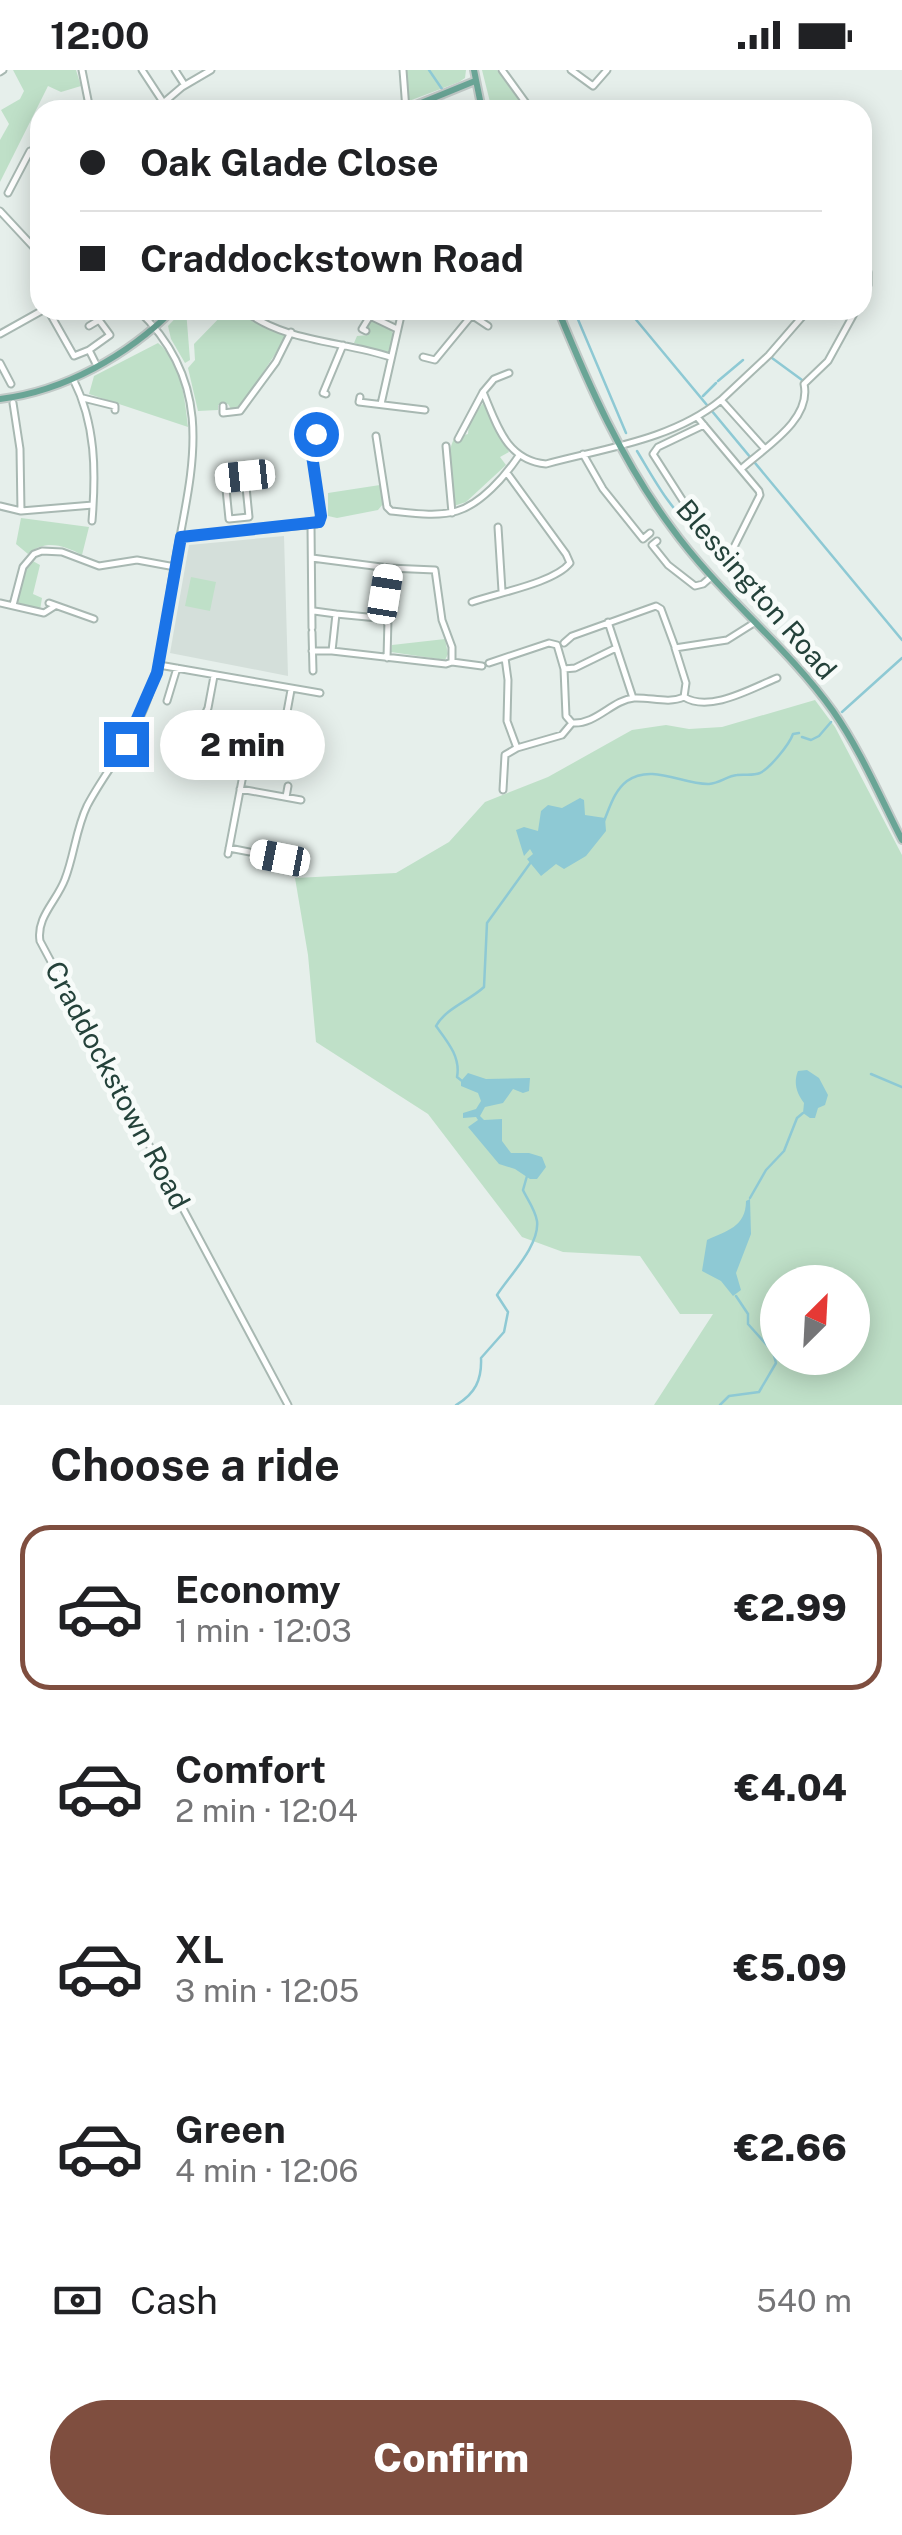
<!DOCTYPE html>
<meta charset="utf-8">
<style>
body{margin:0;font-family:"Public Sans",sans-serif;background:#f6f6f6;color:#202124;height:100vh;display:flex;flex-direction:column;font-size:38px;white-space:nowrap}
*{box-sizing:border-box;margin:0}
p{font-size:32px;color:#757577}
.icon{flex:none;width:55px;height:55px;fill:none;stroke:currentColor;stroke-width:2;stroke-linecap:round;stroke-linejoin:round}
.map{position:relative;height:1335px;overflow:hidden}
.sheet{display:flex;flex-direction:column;background:#fff;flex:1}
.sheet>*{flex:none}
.hud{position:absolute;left:30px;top:30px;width:842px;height:220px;border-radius:30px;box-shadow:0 5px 25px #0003;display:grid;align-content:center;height:220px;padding:0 50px;background:#fff}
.needle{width:65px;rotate:24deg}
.controls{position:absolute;left:760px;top:1195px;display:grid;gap:20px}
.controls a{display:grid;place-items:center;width:110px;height:110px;border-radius:50%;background:#fff;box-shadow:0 5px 25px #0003;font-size:50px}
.end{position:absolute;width:45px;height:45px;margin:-22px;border:12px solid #1a73e8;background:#fff;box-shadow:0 0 0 5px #fff}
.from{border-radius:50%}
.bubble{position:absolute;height:70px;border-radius:35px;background:#fff;box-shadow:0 5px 25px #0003;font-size:32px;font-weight:800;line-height:70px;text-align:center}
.car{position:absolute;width:30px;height:60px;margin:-30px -15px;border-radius:12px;box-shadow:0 0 8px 2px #0007;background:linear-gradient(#fff 24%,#345 0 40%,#fff 0 76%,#345 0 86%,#fff 0)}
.hud b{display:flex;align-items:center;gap:35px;height:95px;font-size:38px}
.hud b+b{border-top:2px solid #e0e0e0}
.hud i{width:25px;height:25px;background:#202124}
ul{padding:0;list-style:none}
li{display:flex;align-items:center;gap:30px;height:165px;margin:0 20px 15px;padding:0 30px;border:5px solid transparent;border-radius:30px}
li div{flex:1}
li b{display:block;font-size:38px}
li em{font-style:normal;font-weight:800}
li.active{border-color:#7f4e3f}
li>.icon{width:90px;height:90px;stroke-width:1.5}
h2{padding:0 50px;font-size:45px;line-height:120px}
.pay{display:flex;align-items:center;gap:25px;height:110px;padding:0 50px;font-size:38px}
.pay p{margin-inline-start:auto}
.button{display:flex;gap:20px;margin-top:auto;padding:20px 50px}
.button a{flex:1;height:115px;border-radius:60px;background:#7f4e3f;color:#fff;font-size:40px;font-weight:800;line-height:115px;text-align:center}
.status{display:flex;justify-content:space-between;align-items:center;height:70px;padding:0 50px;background:#fff;direction:ltr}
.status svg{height:28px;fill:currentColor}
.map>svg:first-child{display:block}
</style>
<div class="status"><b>12:00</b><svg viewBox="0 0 49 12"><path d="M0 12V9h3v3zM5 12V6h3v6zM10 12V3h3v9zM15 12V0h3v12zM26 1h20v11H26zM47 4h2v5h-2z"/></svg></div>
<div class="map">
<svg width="902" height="1335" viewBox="0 0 902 1335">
<rect width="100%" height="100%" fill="#e6efeb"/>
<path fill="#d4dfda" d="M284,466L288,606L170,583L189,475Z"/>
<path fill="#bfe0c8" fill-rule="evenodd" d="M13,0H76L81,16L61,22L48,16L0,112V70L9,54L1,40L20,29L24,21Z
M404,0H466L465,8L459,12L409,31L403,24Z
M482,0H497L526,40H492Z
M183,240H186L190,290L185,293L171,269L168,256Z
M227,240H239L253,252L283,263L285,269L239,339H231L228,334L218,335V340L198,341L188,298L195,290L194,274Z
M373,250L391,260L394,266L389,283L354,273L357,266L368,265V255Z
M158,273C181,291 185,329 188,357L89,324L94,306Z
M483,333L509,382L500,387L506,395L466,432L454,436L449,382L454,368L468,364L469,353Z
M380,415L383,434L378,440L337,448L328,446V423Z
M21,448L89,457L82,485C64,475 45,469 28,484L16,474Z
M31,490L40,495L33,524L42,528L40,540L20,535L17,530L24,501Z
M191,507L216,512L210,541L185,536Z
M445,569L448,584L445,590L391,582L392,575Z
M815,630L835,657L902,785V1335H654L713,1244H680L640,1186L563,1182L522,1167L428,1044L316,972L308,885L295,808L396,803L449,772L485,732L548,707L632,660L666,655L689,659L722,657ZM778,1212H852V1288H778Z"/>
<path fill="#8ec9d4" d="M580,728L584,730L585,745L605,748L606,761L586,786L564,799L556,794L541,806L527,789L533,784L530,779L524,786L516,760L524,757L538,761L541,741L548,735L562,738Z
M807,1000L819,1008L828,1025L825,1035L818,1038L815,1048H810L803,1043L804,1033C797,1024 793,1013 798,1001Z
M468,1003L486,1009L530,1008L529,1021L523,1023L513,1019L503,1033L485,1037L480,1046L484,1050L502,1049V1071L511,1083H529L542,1087L546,1097L537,1109H530L515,1099L499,1094L468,1057L478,1050L476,1047L463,1048V1043L476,1039L481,1031L478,1023L461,1016V1011Z
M750,1129L751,1164L736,1203L741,1220L733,1226L721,1211L702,1201L707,1170C726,1161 746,1157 746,1131Z"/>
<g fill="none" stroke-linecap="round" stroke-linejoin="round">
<path stroke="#8ec9d4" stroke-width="2.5" d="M429,0L442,19
M444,31L445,40
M574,240L626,363
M628,240L902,570
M772,288L802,310
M718,311L743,290
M703,326L716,313
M637,381C654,409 669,438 694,459
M842,642L902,588
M802,667L811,670L819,666L831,652
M604,751C610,737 614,721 627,711C652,693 683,715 709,714C720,713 727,706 737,705C744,704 753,706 760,703C770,698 789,675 793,664L799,663
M871,1004L902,1017
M462,1011L457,1007C461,987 447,971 436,956C446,938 469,931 484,917L487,853L531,792
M750,1128L766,1100L784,1081L797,1048L803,1043
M456,1335C475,1324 482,1310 481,1288L504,1262L508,1242L497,1225C510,1205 540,1175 537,1151C535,1139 527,1129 523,1120L527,1106
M720,1335L729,1326L759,1322L776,1293L773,1282L748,1254V1244L736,1226"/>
<g stroke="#a8b8b2" stroke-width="9">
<path id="minor" d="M82,0L90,40
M142,0L163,32
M175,0L184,14
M403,0L406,40
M502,0L531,40
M571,0L593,16L607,0
M0,2L3,0
M155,40L182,17L211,0
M8,123L30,81L40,85
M0,141L40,184
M862,197L868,202V215L862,227
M48,240L74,286L89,280L97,296
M138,240C221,319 190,405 173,504C165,554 161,605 138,652C124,681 102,707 87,736C76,759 74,786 65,809C57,831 36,847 40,871L288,1335
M244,240C283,272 343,271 390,287
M464,240L488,256
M366,261L362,259L370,246L397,259
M0,264L43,240
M89,280L110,265L99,250L89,256
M423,287L435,290L472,245
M0,293L11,314
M509,303L494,309L483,322C497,355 506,390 546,394C605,378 672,370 721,330
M73,309C96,354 96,402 92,451
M326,324L323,323L343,275
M360,327L359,332L425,340
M83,328L115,336V340
M13,333L20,379L21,441
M381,334L400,250
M223,336V343L240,341L276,292L291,262
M697,347L759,421L760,425L734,477L728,482L701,459L653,384L658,377L704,355
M301 364a8 8 0 1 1 16 0a8 8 0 1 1-16 0Z
M376,366L387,437L391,441C411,443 438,447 457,441C481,434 505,406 518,387
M458,369L483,322
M446,376L452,443
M765,379L721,330L769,285L808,240
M583,384L603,419L643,469L650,463
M741,399C764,378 812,350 804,314L828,291L856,240
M245,407L249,447L229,449L225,409Z
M0,436L21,441L93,435
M311,455L312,558
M498,457L502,521
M181,467L317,454L321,447L311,371
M657,471L652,475L668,495L695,516L703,514L711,507
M312,488L389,498L435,500L442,550L452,577V592L446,594L332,581L336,544L314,541
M472,532C497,523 554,513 570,493L566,484L507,403
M0,533L44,543L55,536
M49,533L94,549
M13,535L23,497L34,484L42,481L62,482L99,496L137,490L175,497
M336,544L388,549L387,588
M388,549L385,524L389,498
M608,552L633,628
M754,553L727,570L675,578L686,613L684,627C710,643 752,618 777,608
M312,562L313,601
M564,573L572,566L656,536L661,539L675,577
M312,581H332
M452,592L482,596
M489,593L549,573L557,575L564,599L566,646L572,653
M159,595L320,623
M564,599L575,598L616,578
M214,606L208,638L190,676L243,705L228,784
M167,631L177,598
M196,663L267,676
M517,678L562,665L572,653C596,655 612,630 634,628C651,627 668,634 684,627
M280,680L291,620
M240,719L301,730
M503,720L505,685L517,678L507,651L508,610L505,588
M286,727L288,716
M229,778L291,790"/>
</g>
<g stroke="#c2cac8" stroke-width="10">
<path id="major" d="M474,0L482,40
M404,40L475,11
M558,240C589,316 622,391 671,457C719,524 786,575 833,641C861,681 880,727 902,770
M0,329C65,321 128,285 173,240"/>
</g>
<use href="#minor" stroke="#fff" stroke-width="5"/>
<use href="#major" stroke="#6aa596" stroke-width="6"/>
</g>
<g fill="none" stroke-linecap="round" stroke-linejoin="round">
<path stroke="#1a73e8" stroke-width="12" d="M126,674L157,603L181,467L319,452L321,446L310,372L316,364"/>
</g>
<g text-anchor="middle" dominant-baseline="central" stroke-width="10" stroke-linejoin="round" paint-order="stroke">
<g font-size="28" fill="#24423a" stroke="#f7fbf9">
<text transform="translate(757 519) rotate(49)">Blessington Road</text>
<text transform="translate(118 1015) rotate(62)">Craddockstown Road</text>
</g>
</g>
</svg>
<div class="controls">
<a><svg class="needle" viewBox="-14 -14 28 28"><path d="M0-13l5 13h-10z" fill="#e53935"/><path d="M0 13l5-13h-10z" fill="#757577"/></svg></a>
</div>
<i class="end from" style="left:316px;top:364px"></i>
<i class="end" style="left:126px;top:674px"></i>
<div class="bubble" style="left:160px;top:640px;width:165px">2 min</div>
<i class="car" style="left:245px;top:406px;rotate:264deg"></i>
<i class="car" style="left:385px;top:524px;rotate:9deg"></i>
<i class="car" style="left:280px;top:788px;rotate:281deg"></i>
<div class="hud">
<b><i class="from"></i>Oak Glade Close</b>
<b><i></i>Craddockstown Road</b>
</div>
</div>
<section class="sheet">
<h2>Choose a ride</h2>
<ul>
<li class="active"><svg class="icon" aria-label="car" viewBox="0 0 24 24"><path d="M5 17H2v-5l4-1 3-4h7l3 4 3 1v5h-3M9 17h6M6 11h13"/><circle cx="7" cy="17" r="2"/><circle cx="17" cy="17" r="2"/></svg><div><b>Economy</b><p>1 min · 12:03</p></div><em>€2.99</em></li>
<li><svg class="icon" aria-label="car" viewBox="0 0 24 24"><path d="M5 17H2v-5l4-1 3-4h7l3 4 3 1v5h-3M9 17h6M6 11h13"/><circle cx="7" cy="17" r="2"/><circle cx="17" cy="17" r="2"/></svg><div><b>Comfort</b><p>2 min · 12:04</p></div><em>€4.04</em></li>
<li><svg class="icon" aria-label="car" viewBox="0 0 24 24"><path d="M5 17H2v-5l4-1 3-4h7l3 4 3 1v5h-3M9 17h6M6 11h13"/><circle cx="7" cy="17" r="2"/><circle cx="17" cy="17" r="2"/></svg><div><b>XL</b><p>3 min · 12:05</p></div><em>€5.09</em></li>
<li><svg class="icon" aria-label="car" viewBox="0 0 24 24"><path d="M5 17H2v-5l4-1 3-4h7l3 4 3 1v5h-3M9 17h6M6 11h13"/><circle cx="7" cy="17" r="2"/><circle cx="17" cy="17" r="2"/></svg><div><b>Green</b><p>4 min · 12:06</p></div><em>€2.66</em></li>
</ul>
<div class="pay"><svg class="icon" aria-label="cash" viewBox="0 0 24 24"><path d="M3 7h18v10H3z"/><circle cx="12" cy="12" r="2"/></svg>Cash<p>540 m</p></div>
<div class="button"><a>Confirm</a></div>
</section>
